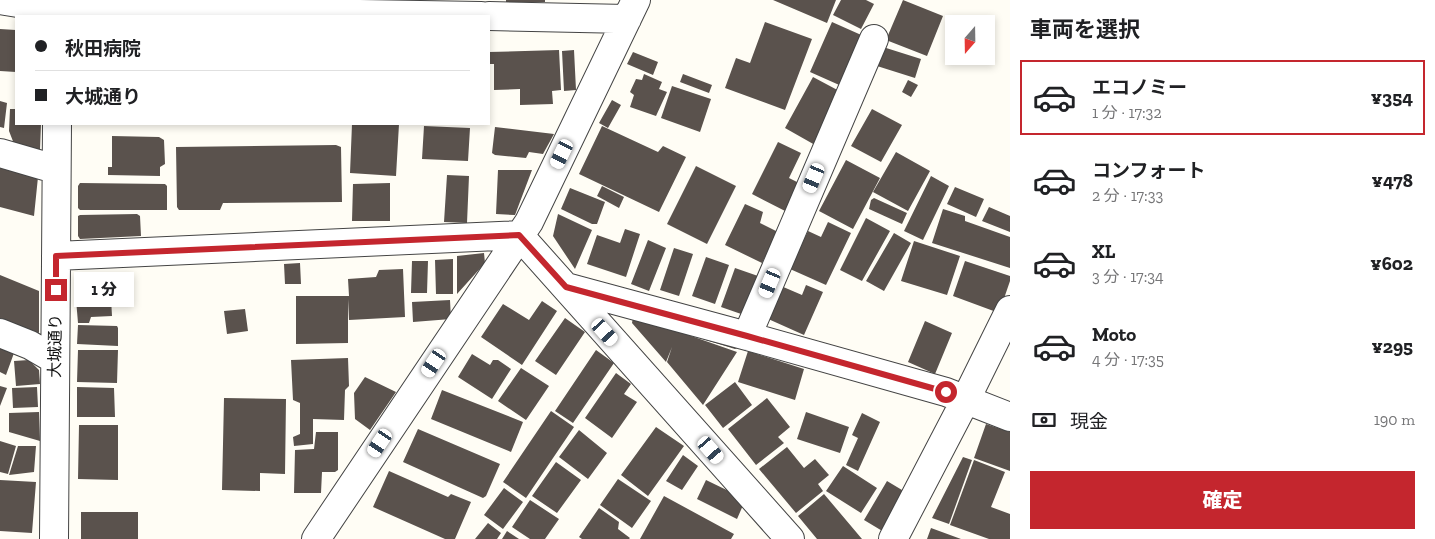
<!DOCTYPE html>
<html lang="ja">
<meta charset="utf-8">
<style>
body{margin:0;font-family:"Zilla Slab","Noto Sans JP",serif;background:#f6f6f6;color:#202124;height:100vh;display:flex;flex-direction:column;font-size:19px;white-space:nowrap}
*{box-sizing:border-box;margin:0}
p{font-size:16px;color:#757577}
.icon{flex:none;width:28px;height:28px;fill:none;stroke:currentColor;stroke-width:2;stroke-linecap:round;stroke-linejoin:round}
.map{position:relative;flex:1;overflow:hidden}
.sheet{display:flex;flex-direction:column;background:#fff;width:425px}
.sheet>*{flex:none}
.banner{position:absolute;left:15px;top:15px;width:475px;height:110px;border-radius:0px;box-shadow:0 2px 8px #0003;display:grid;align-content:center;height:110px;padding:0 20px;background:#fff}
.needle{width:32px;rotate:200deg}
.buttons{position:absolute;left:945px;top:15px;display:grid;gap:10px}
.buttons a{display:grid;place-items:center;width:50px;height:50px;border-radius:0px;background:#fff;box-shadow:0 2px 8px #0003;font-size:25px}
.end{position:absolute;width:22px;height:22px;margin:-11px;border:6px solid #c4262e;background:#fff;box-shadow:0 0 0 2px #fff}
.from{border-radius:50%}
.bubble{position:absolute;height:35px;border-radius:0px;background:#fff;box-shadow:0 2px 8px #0003;font-size:16px;font-weight:800;line-height:35px;text-align:center}
.car{position:absolute;width:15px;height:30px;margin:-15px -8px;border-radius:6px;box-shadow:0 0 4px 1px #0007;background:linear-gradient(#fff 24%,#345 0 40%,#fff 0 76%,#345 0 86%,#fff 0)}
.banner b{display:flex;align-items:center;gap:18px;height:48px;font-size:19px}
.banner b+b{border-top:1px solid #e0e0e0}
.banner i{width:12px;height:12px;background:#202124}
ul{padding:0;list-style:none}
li{display:flex;align-items:center;gap:15px;height:75px;margin:0 10px 8px;padding:0 10px;border:2px solid transparent;border-radius:0px}
li div{flex:1}
li b{display:block;font-size:19px}
li em{font-style:normal;font-weight:800}
li.on{border-color:#c4262e}
li>.icon{width:45px;height:45px;stroke-width:1.5}
h2{padding:0 20px;font-size:22px;line-height:60px}
.pay{display:flex;align-items:center;gap:12px;height:55px;padding:0 20px;font-size:19px}
.pay p{margin-inline-start:auto}
.button{display:flex;gap:10px;margin-top:auto;padding:10px 20px}
.button a{flex:1;height:58px;border-radius:0px;background:#c4262e;color:#fff;font-size:20px;font-weight:800;line-height:58px;text-align:center}
main{display:flex;flex:1;min-height:0}
.map>svg:first-child{display:block}
</style>
<main>
<div class="map">
<svg width="1010" height="539" viewBox="0 0 1010 539">
<rect width="100%" height="100%" fill="#fffdf5"/>
<path fill="#5a524d" d="M506,0H545V2L506,3Z
M773,0H836L827,23Z
M841,0H866L874,4L861,29L833,15Z
M903,0L943,16L927,56L886,40Z
M765,22L812,39L785,110L725,88L736,58L750,63Z
M832,22L868,38L846,88L810,72Z
M0,29L16,30V72L0,71Z
M883,47L921,59L915,78L877,66Z
M559,50L561,90L552,91L553,104L520,105V89L494,90V64H489V52Z
M574,50L576,90L564,91L562,51Z
M633,52L658,62L653,75L627,64Z
M644,74L662,82L659,89L667,92L656,116L630,107L634,95L630,92L636,79L642,80Z
M683,74L712,85L709,93L680,82Z
M813,77L843,93L815,145L785,128Z
M908,80L918,85L911,97L902,92Z
M672,86L711,99L700,132L661,118Z
M612,100L621,105L608,128L599,123Z
M0,101L7,103L4,128L0,127Z
M10,109H16V124H41L40,150L16,149L9,131Z
M872,109L902,125L881,162L851,146Z
M352,124H399L396,176L350,173Z
M424,126L470,128L468,161L422,159Z
M602,126L658,152L663,146L686,157L659,212L579,174Z
M495,127L554,134L543,154L529,152L526,158L495,155L492,153Z
M112,136L159,137L164,140L165,164L160,167V176L108,175V167H112Z
M778,142L801,153L789,178L805,186L791,214L752,194Z
M336,145L341,147L342,202L223,203L220,210H179L177,207L176,147Z
M896,152L930,171L908,211L873,192Z
M846,160L880,178L853,229L819,211Z
M696,166L736,186L707,244L667,224Z
M0,167L38,177L34,216L0,207Z
M498,170H532L515,215L496,214Z
M447,175L469,176L467,223L444,222Z
M931,176L949,186L923,240L904,231Z
M80,183L165,184L167,186V210H80L78,208V186Z
M390,183V221H352L353,184Z
M602,186L624,197L619,208L597,196Z
M955,187L984,199L976,217L947,204Z
M570,188L605,202L597,224H592L561,209Z
M874,198L907,213L902,224L869,209L871,200Z
M745,204L763,212L760,223L778,232L762,263L725,245Z
M989,207L1010,216V232L982,221Z
M943,209L965,216V221L1010,237V268L932,243Z
M137,214L140,216L141,236L80,239L78,236V216L80,215Z
M558,214L592,230L575,269L553,236Z
M866,218L890,231L862,281L840,270Z
M828,222L851,233L826,285L790,269L808,231L821,237Z
M625,229L640,234L626,277L587,264L597,235L620,243Z
M894,233L911,243L884,291L866,281Z
M648,240L666,248L649,291L631,284Z
M914,241L960,256L947,295L901,281Z
M674,248L693,254L679,296L660,290Z
M484,253L485,263L457,294V256Z
M706,257L729,265L715,304L692,296Z
M453,259V294H436L435,260Z
M412,261H428L427,293H411Z
M965,261L1010,276V281L999,313L953,296Z
M300,263L301,284H285L284,264Z
M735,268L758,276L744,315L721,307Z
M403,269L405,317L349,320L348,299V343L296,344V296H349L348,279L376,277L379,270Z
M0,275L39,291V333L0,318Z
M80,275H122V298H111L112,316L91,317L89,323H78L76,299L107,298L80,297Z
M806,285L823,292L804,335L766,318L781,286L802,295Z
M450,300L451,319L413,322L412,302Z
M542,301L557,311L522,365L481,337L503,304L529,320Z
M245,309L248,331L227,334L224,311Z
M633,317L740,347L735,349L677,331L737,352L703,405L667,362L672,347L666,362L632,323Z
M565,318L585,332L556,375L535,361Z
M925,321L952,333L935,374L908,362Z
M78,325L117,326L118,328V346L77,344Z
M0,348L14,353L6,375L0,372Z
M78,350H118L117,383L77,382Z
M596,350L614,363L573,423L555,411Z
M748,351L804,369L795,400L738,382Z
M472,354L490,365L493,360H498L511,369L492,399L458,377Z
M348,358L349,386L345,390L344,420L313,419V444L294,446L293,437L300,434V403L293,400L291,360Z
M29,360L39,370L40,384L16,386L14,361Z
M521,368L549,386L526,420L498,401Z
M616,373L631,384L624,394L637,402L612,438L585,418Z
M365,377L396,392L370,430L355,419L354,393Z
M735,382L752,405L723,428L705,405Z
M0,386L7,388L0,406Z
M37,387L38,407L13,408L12,388Z
M77,387L114,388L115,417H77Z
M442,390L523,422L511,452L431,419Z
M224,398L286,399L285,474L260,473V491L222,490Z
M767,398L790,427L778,437L784,443L756,465L728,429Z
M551,411L574,427L526,498L503,482Z
M39,412L40,441L9,432V413Z
M806,412L849,427L840,453L797,439Z
M862,413L880,422L858,471L846,465L858,438L852,435Z
M986,424L1010,432V471L974,458Z
M79,425H118V480L78,479Z
M656,427L684,446L648,496L621,475Z
M418,429L500,464L486,496L483,498L403,462Z
M579,430L607,453L588,479L559,457Z
M316,432H338V470L335,472H322L321,493H294L295,450L314,449Z
M0,441L16,446L8,474L0,472Z
M18,446H36L34,472L9,475Z
M787,447L804,468L815,459L829,475L818,484L823,491L796,513L759,469Z
M683,455L698,466L682,490L666,481Z
M963,457L972,460L949,524L932,518Z
M974,460L1005,472L991,507L1010,514V539H989L950,525Z
M556,462L581,480L557,513L532,496Z
M843,466L877,488L861,513L826,491Z
M389,471L448,497L451,494L471,502L455,539H445L373,507Z
M618,479L651,501L632,528L600,505Z
M0,480L36,482L32,533L0,531Z
M706,480L739,496L744,503L737,519L697,499Z
M887,481L907,493L884,532L864,520Z
M504,488L523,502L503,529L484,515Z
M824,494L862,539H817L798,516Z
M664,496L734,534L731,539H640Z
M530,500L559,519L545,539H530L512,527Z
M599,508L619,522L618,529L630,538L629,539H582L579,537Z
M81,512H138V539H81Z
M488,523L501,533L497,539H475Z
M931,528L961,539H927Z
M507,531L519,539H502Z"/>
<g fill="none" stroke-linecap="round" stroke-linejoin="round">
<g stroke="#444" stroke-width="30">
<path id="minor" d="M0,0L79,13L360,14L481,16
M489,16L627,19
M0,153L55,169
M56,256L519,235L790,539
M566,287L747,336L946,392L1010,417
M0,333L30,345L54,359
M747,336L874,39
M54,539L57,124
M316,539L529,222L636,0
M893,539L965,401L1010,310"/>
</g>
<use href="#minor" stroke="#fff" stroke-width="28"/>
</g>
<g fill="none" stroke-linecap="round" stroke-linejoin="round">
<path stroke="#c4262e" stroke-width="6" d="M56,290V256L519,235L566,287L747,336L946,392"/>
</g>
<g text-anchor="middle" dominant-baseline="central" stroke-width="5" stroke-linejoin="round" paint-order="stroke">
<g font-size="16" fill="#111" stroke="#fff">
<text transform="translate(55 346) rotate(-89)">大城通り</text>
</g>
</g>
</svg>
<div class="buttons">
<a><svg class="needle" viewBox="-14 -14 28 28"><path d="M0-13l5 13h-10z" fill="#e53935"/><path d="M0 13l5-13h-10z" fill="#757577"/></svg></a>
</div>
<i class="end from" style="left:946px;top:392px"></i>
<i class="end" style="left:56px;top:290px"></i>
<div class="bubble" style="left:74px;top:272px;width:60px">1 分</div>
<i class="car" style="left:562px;top:154px;rotate:206deg"></i>
<i class="car" style="left:814px;top:178px;rotate:203deg"></i>
<i class="car" style="left:770px;top:283px;rotate:203deg"></i>
<i class="car" style="left:605px;top:332px;rotate:138deg"></i>
<i class="car" style="left:434px;top:363px;rotate:214deg"></i>
<i class="car" style="left:380px;top:443px;rotate:214deg"></i>
<i class="car" style="left:711px;top:450px;rotate:139deg"></i>
<div class="banner">
<b><i class="from"></i>秋田病院</b>
<b><i></i>大城通り</b>
</div>
</div>
<section class="sheet">
<h2>車両を選択</h2>
<ul>
<li class="on"><svg class="icon" aria-label="car" viewBox="0 0 24 24"><path d="M5 17H2v-5l4-1 3-4h7l3 4 3 1v5h-3M9 17h6M6 11h13"/><circle cx="7" cy="17" r="2"/><circle cx="17" cy="17" r="2"/></svg><div><b>エコノミー</b><p>1 分 · 17:32</p></div><em>¥354</em></li>
<li><svg class="icon" aria-label="car" viewBox="0 0 24 24"><path d="M5 17H2v-5l4-1 3-4h7l3 4 3 1v5h-3M9 17h6M6 11h13"/><circle cx="7" cy="17" r="2"/><circle cx="17" cy="17" r="2"/></svg><div><b>コンフォート</b><p>2 分 · 17:33</p></div><em>¥478</em></li>
<li><svg class="icon" aria-label="car" viewBox="0 0 24 24"><path d="M5 17H2v-5l4-1 3-4h7l3 4 3 1v5h-3M9 17h6M6 11h13"/><circle cx="7" cy="17" r="2"/><circle cx="17" cy="17" r="2"/></svg><div><b>XL</b><p>3 分 · 17:34</p></div><em>¥602</em></li>
<li><svg class="icon" aria-label="car" viewBox="0 0 24 24"><path d="M5 17H2v-5l4-1 3-4h7l3 4 3 1v5h-3M9 17h6M6 11h13"/><circle cx="7" cy="17" r="2"/><circle cx="17" cy="17" r="2"/></svg><div><b>Moto</b><p>4 分 · 17:35</p></div><em>¥295</em></li>
</ul>
<div class="pay"><svg class="icon" aria-label="cash" viewBox="0 0 24 24"><path d="M3 7h18v10H3z"/><circle cx="12" cy="12" r="2"/></svg>現金<p>190 m</p></div>
<div class="button"><a>確定</a></div>
</section>
</main>
